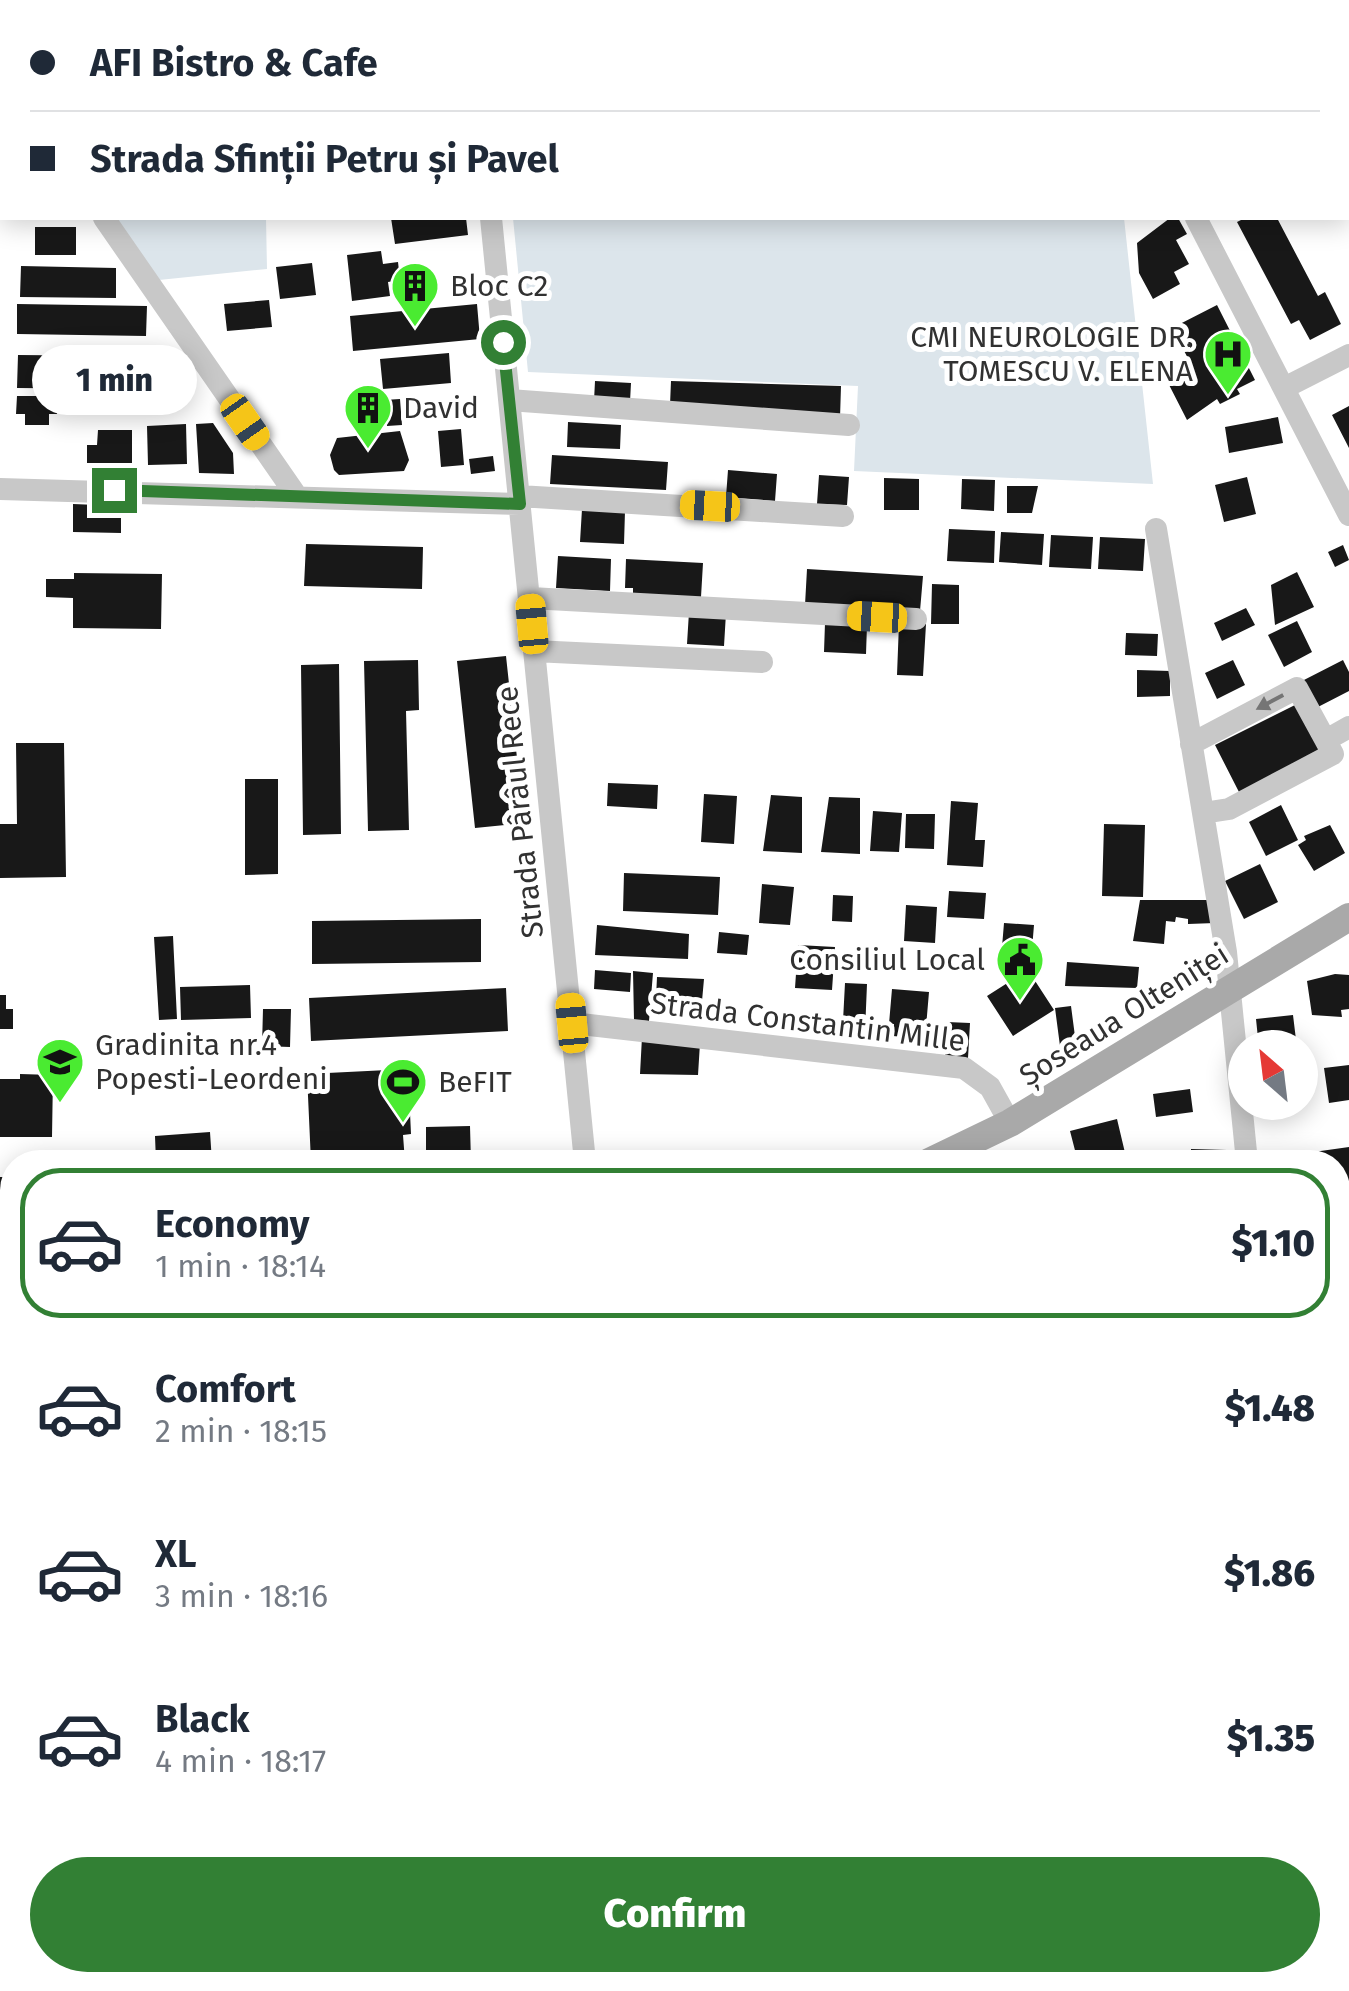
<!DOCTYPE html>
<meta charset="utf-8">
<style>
body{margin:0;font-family:"Fira Sans",sans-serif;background:#f2f2f3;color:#1f2937;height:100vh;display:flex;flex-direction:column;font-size:38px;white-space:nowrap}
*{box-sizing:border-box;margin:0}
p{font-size:32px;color:#747a83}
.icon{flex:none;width:55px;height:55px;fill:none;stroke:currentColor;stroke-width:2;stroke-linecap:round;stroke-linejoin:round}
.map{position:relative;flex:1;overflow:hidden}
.details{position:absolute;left:0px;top:1150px;width:1350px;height:842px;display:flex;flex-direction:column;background:#fff;border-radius:40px 40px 0 0;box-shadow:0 5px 25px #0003}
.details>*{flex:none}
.hud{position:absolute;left:0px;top:0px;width:1350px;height:220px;box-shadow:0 5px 25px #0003;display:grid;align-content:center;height:220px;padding:0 30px;background:#fff}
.needle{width:65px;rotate:332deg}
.fabs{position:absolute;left:1228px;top:1030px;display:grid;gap:20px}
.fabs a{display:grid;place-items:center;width:90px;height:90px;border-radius:50%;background:#fff;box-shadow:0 5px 25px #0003;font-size:50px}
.end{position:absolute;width:45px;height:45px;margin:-22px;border:12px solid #328034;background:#fff;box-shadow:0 0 0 5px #fff}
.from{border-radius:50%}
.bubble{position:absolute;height:70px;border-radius:35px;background:#fff;box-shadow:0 5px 25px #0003;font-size:32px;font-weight:800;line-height:70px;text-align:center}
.car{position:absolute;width:30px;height:60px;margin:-30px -15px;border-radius:12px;box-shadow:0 0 8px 2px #0007;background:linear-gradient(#f5c518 24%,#345 0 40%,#f5c518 0 76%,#345 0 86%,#f5c518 0)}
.hud b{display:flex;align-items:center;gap:35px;height:95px;font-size:38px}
.hud b+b{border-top:2px solid #e0e1e3}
.hud i{width:25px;height:25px;background:#1f2937}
ul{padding:18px 0 0;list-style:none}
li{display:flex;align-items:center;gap:30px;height:150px;margin:0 20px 15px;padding:0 10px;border:5px solid transparent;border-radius:40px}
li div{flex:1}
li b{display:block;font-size:38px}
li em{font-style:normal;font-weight:800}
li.current{border-color:#328034}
li>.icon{width:90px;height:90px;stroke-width:1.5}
.cta{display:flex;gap:20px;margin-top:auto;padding:20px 30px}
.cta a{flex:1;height:115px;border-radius:60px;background:#328034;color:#fff;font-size:40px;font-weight:800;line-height:115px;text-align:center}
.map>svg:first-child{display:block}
</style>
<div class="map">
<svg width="1349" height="1991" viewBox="0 0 1349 1991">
<rect width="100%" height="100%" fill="#fff"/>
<path fill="#dce5eb" d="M491,0H1100L1101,2H492Z
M115,218H266L267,269L159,280Z
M513,218H1124L1153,484L854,471L858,386L528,372Z"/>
<path fill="#181818" d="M391,218H466L468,235L395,244Z
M1170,218H1178L1187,234L1176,240L1189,264L1174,272L1180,284L1153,299L1139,273L1137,243Z
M1245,218H1277L1318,296L1325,292L1341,324L1310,340L1299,320L1291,324L1237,222Z
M35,227H76V255H35Z
M381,251L383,264L398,262L400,280L388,282L390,296L352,301L347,255Z
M312,263L316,295L280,299L276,267Z
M21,266L116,268V298L20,297Z
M269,300L272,327L227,331L224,304Z
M17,304L147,306L146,336L17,334Z
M477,304L480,339L353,351L350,316Z
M1217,305L1255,380L1237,389L1240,394L1220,404L1217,399L1187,420L1165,377L1191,364L1172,328Z
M449,353L451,383L383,389L380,359Z
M18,355L131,356V389L17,388Z
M595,381L631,383L630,402L594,401Z
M671,381L841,386L840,418L670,405Z
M17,396H58L57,414H49V425H25V414H16Z
M400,399L402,425L387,426L384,400Z
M1349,406V448L1332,415Z
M1278,417L1283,443L1229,453L1225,427Z
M568,422L621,425L620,449L567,447Z
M213,423L233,453L234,474L199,473L196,424Z
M186,424L187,464L148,465L147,426Z
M461,429L464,465L441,467L438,431Z
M98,430H132V467L87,466V445H97Z
M400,431L409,460L404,471L339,475L334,470L330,455L337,438Z
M552,455L668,462L666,490L550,484Z
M493,456L495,471L471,474L469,459Z
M728,470L777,474L775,501L726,497Z
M819,475L849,477L847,505L817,504Z
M1247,477L1256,514L1224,522L1215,485Z
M884,478L919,479V510H884Z
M962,479L995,480L994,511L961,509Z
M1007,486H1038L1032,513H1007Z
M73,504L121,506V533L73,532Z
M582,509L625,511L624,544L580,542Z
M949,529L995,531L994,563L947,561Z
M1001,532L1044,534L1042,565L999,562Z
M1051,535L1093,537L1091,569L1049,567Z
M1100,537L1145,539L1143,571L1098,569Z
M306,544L423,547L422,589L304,586Z
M1343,545L1349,560L1335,567L1328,552Z
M558,556L611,559L610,591L556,588Z
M626,559L703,563L701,597L633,600V588H625Z
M807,569L923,576L920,611L805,605Z
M1297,572L1314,607L1275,625L1271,585Z
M74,573L162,574L161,629L73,628V598L46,597V579H74Z
M932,584L959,585V624H931Z
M1246,608L1255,625L1222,641L1214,623Z
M689,612L726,613L724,646L687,644Z
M1297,621L1312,652L1284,667L1268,635Z
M825,623L867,625L866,654L824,652Z
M899,623L926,624L923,676L897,675Z
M1126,633L1158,634L1157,656L1125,655Z
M506,656L524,823L475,828L457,661Z
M418,660L419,710L406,711L409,830L368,831L364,661Z
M1233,660L1245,685L1217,699L1205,673Z
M1343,660L1349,672V691L1316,708L1302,681Z
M339,664L341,834L303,835L301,665Z
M1137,670L1170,671V696L1137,697Z
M1297,704L1322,752L1240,794L1215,745Z
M16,743H64L66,877L0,878V824H17Z
M245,779H278V874L245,875Z
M608,783L658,785L657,809L607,806Z
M704,794L737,796L734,844L701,842Z
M771,795L802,797V853L763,851Z
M829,797L860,798V854L821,852Z
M951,801L978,803L975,840H985L983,867L947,865Z
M1281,805L1298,840L1266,856L1249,822Z
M873,811L902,813L899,852L870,851Z
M906,814H935L934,849L905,848Z
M1104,824L1145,825L1143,897L1102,896Z
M1330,825L1345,853L1314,871L1298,845L1306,840L1304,836Z
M1260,864L1278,902L1244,919L1225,881Z
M624,873L720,877L718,915L623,911Z
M762,884L794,887L790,925L759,923Z
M949,891L986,893L984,919L947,917Z
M833,895L853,896L852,922L832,921Z
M1140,900H1213L1215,923L1188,924V919L1176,917L1175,922L1166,921L1164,944L1133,941Z
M906,905L937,907L935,943L904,941Z
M481,919V962L312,964V921Z
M1004,923L1034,925L1032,949L1002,947Z
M597,925L689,934L688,959L595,955Z
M719,932L749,935L747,955L717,953Z
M173,936L177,1019L159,1020L154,937Z
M798,945L835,947L832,990L795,988Z
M1067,962L1139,967L1137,988L1065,986Z
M595,970L631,973L630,992L594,989Z
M1028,970L1054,1010L1013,1036L987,996Z
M633,971L653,973L649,1021L634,1020Z
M1335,974L1349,975V1009L1341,1010L1342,1017L1312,1015L1307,981Z
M657,977L704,979L702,1001L656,998Z
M845,983L867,984L865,1032L848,1031V1021H843Z
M250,985L251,1018L181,1020L180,987Z
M506,988L508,1031L311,1041L309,998Z
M892,989L929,992L925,1039L893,1036L894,1024H889Z
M0,995H6V1009H13V1029H0Z
M1071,1006L1076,1044L1060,1046L1055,1008Z
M263,1009H291L290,1047L262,1046Z
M1293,1015L1297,1048H1259L1256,1019Z
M947,1022L970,1023L968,1058L945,1057Z
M642,1037L700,1043L698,1075L640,1074Z
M1349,1065V1100L1329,1103L1324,1068Z
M408,1069L411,1134L403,1135L405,1162H311L307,1074Z
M20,1074L53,1075L52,1137H0V1079H20Z
M1190,1089L1193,1112L1156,1117L1153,1094Z
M1117,1119L1126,1157L1078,1162L1070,1131Z
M470,1126L471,1162H426V1127Z
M210,1132L212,1162H156L155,1136Z
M1349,1147V1194L1338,1196V1162H1272L1271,1158Z
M1191,1149L1227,1150L1226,1162H1191Z
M1166,1152L1168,1162H1132L1131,1157Z
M1034,1154L1062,1155L1061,1162H1019Z
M0,1177H12V1218H0Z
M1349,1251V1276L1338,1277V1253Z
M1349,1302V1338L1338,1339V1303Z
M1349,1504V1552L1338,1554V1505Z
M0,1545H7L8,1843H0Z
M1349,1628V1666L1338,1667V1630Z
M1349,1756L1347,1785L1338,1786V1757Z
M698,1980H726V1991H698Z
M791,1980H830V1991L791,1990Z
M897,1980H996L995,1991H896Z
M1035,1980H1072L1071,1991H1046L1047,1987L1034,1985Z
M1132,1980H1174V1991H1146V1987H1132Z
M1238,1980H1270L1271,1987L1239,1989Z"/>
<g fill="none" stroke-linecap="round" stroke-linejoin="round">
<path stroke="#c8c8c8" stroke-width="22" d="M469,0L470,2
M0,68L2,71
M1348,117L1349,116
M104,218L296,495
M491,218L585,1162
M1196,218L1349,515
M1284,388L1349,355
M509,400L849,425
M0,489L520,504
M519,496L843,516
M1156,529L1226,952L1247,1162
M530,598L916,619
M534,651L762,662
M1326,740L1349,727
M1191,744L1297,688L1333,754L1229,809L1203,813
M572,1023L964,1068L990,1087L1010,1123
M0,1285L12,1281
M1338,1426L1349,1425
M1338,1561L1349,1560
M1338,1618L1349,1617
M107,1980V1991
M1331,1980L1332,1991
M508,1991L662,1981"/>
<path stroke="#a9a9a9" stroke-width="28" d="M929,1162L1010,1123L1349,917
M0,1467L12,1463"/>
</g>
<defs><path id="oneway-solid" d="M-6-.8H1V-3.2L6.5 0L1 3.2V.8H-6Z" transform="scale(2.5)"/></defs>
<use fill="#757575" href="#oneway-solid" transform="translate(1270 702) rotate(152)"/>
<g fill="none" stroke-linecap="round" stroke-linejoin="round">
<path stroke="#328034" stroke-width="12" d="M114,490L520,504L503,342"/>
</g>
<defs>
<g id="building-pin" transform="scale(2.5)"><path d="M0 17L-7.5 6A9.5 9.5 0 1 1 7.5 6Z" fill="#4aeb31" stroke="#fff"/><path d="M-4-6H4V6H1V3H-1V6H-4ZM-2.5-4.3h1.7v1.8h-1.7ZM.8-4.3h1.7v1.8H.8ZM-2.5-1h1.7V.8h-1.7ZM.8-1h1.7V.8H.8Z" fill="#111"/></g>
<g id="hospital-pin" transform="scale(2.5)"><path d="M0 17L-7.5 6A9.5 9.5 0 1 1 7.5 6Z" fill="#4aeb31" stroke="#fff"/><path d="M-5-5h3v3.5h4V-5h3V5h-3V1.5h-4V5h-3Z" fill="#111"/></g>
<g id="civic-pin" transform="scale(2.5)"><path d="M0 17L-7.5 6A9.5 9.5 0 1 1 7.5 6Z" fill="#4aeb31" stroke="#fff"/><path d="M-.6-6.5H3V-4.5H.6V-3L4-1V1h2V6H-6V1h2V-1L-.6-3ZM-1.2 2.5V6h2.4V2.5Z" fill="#111"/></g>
<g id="school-pin" transform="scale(2.5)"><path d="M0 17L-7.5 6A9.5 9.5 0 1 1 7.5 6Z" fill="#4aeb31" stroke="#fff"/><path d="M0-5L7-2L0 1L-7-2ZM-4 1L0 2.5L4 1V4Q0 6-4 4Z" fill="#111"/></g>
<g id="stadium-pin" transform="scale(2.5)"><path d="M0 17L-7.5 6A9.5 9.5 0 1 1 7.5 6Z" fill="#4aeb31" stroke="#fff"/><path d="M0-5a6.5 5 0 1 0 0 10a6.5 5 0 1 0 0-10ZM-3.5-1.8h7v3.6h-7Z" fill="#111"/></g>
</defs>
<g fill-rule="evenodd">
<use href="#building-pin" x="415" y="286"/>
<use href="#hospital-pin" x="1228" y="354"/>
<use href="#building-pin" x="368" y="408"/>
<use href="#civic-pin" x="1020" y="960"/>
<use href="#school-pin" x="60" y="1062"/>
<use href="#stadium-pin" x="403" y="1082"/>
</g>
<g text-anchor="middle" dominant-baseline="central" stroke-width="10" stroke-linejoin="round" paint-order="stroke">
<g font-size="30" fill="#313131" stroke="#fff" text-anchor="start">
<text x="450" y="286">Bloc C2</text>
<text x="1193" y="337" text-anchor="end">CMI NEUROLOGIE DR.<tspan x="1193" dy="34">TOMESCU V. ELENA</tspan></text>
<text x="403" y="408">David</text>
<text x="985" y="960" text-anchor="end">Consiliul Local</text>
<text x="95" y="1045">Gradinita nr.4<tspan x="95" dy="34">Popesti-Leordeni</tspan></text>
<text x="438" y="1082">BeFIT</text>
</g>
<g font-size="30" fill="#313131" stroke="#fff">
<text transform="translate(520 812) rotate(-96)">Strada Pârâul Rece</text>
<text transform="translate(1124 1015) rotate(-32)">Șoseaua Olteniței</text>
<text transform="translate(808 1022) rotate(7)">Strada Constantin Mille</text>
</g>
</g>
</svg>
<div class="fabs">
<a><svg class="needle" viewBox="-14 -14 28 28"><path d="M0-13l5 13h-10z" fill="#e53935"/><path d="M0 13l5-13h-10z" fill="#747a83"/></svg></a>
</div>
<i class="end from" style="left:503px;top:342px"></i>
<i class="end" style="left:114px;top:490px"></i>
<div class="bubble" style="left:32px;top:345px;width:165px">1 min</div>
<i class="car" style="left:245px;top:422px;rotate:145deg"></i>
<i class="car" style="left:710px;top:506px;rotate:273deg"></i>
<i class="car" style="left:877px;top:617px;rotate:273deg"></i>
<i class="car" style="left:532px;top:624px;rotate:355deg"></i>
<i class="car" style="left:572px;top:1023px;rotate:355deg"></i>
<div class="hud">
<b><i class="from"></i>AFI Bistro &amp; Cafe</b>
<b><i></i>Strada Sfinții Petru și Pavel</b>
</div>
<section class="details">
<ul>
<li class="current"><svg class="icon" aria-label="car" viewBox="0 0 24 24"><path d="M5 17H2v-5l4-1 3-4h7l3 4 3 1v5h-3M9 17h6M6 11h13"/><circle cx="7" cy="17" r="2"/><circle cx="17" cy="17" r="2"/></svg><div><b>Economy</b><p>1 min · 18:14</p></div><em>$1.10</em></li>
<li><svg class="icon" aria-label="car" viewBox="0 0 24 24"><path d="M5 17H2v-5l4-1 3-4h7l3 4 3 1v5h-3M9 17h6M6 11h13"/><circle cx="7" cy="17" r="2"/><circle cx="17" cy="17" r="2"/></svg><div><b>Comfort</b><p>2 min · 18:15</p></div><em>$1.48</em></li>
<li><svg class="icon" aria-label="car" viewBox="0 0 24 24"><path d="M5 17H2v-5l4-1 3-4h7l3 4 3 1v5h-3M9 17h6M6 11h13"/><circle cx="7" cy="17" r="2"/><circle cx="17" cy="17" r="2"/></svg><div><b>XL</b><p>3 min · 18:16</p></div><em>$1.86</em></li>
<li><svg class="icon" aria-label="car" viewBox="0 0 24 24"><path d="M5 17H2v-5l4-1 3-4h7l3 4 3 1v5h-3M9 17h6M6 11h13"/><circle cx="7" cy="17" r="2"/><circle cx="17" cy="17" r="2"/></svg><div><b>Black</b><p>4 min · 18:17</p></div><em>$1.35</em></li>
</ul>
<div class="cta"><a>Confirm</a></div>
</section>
</div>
